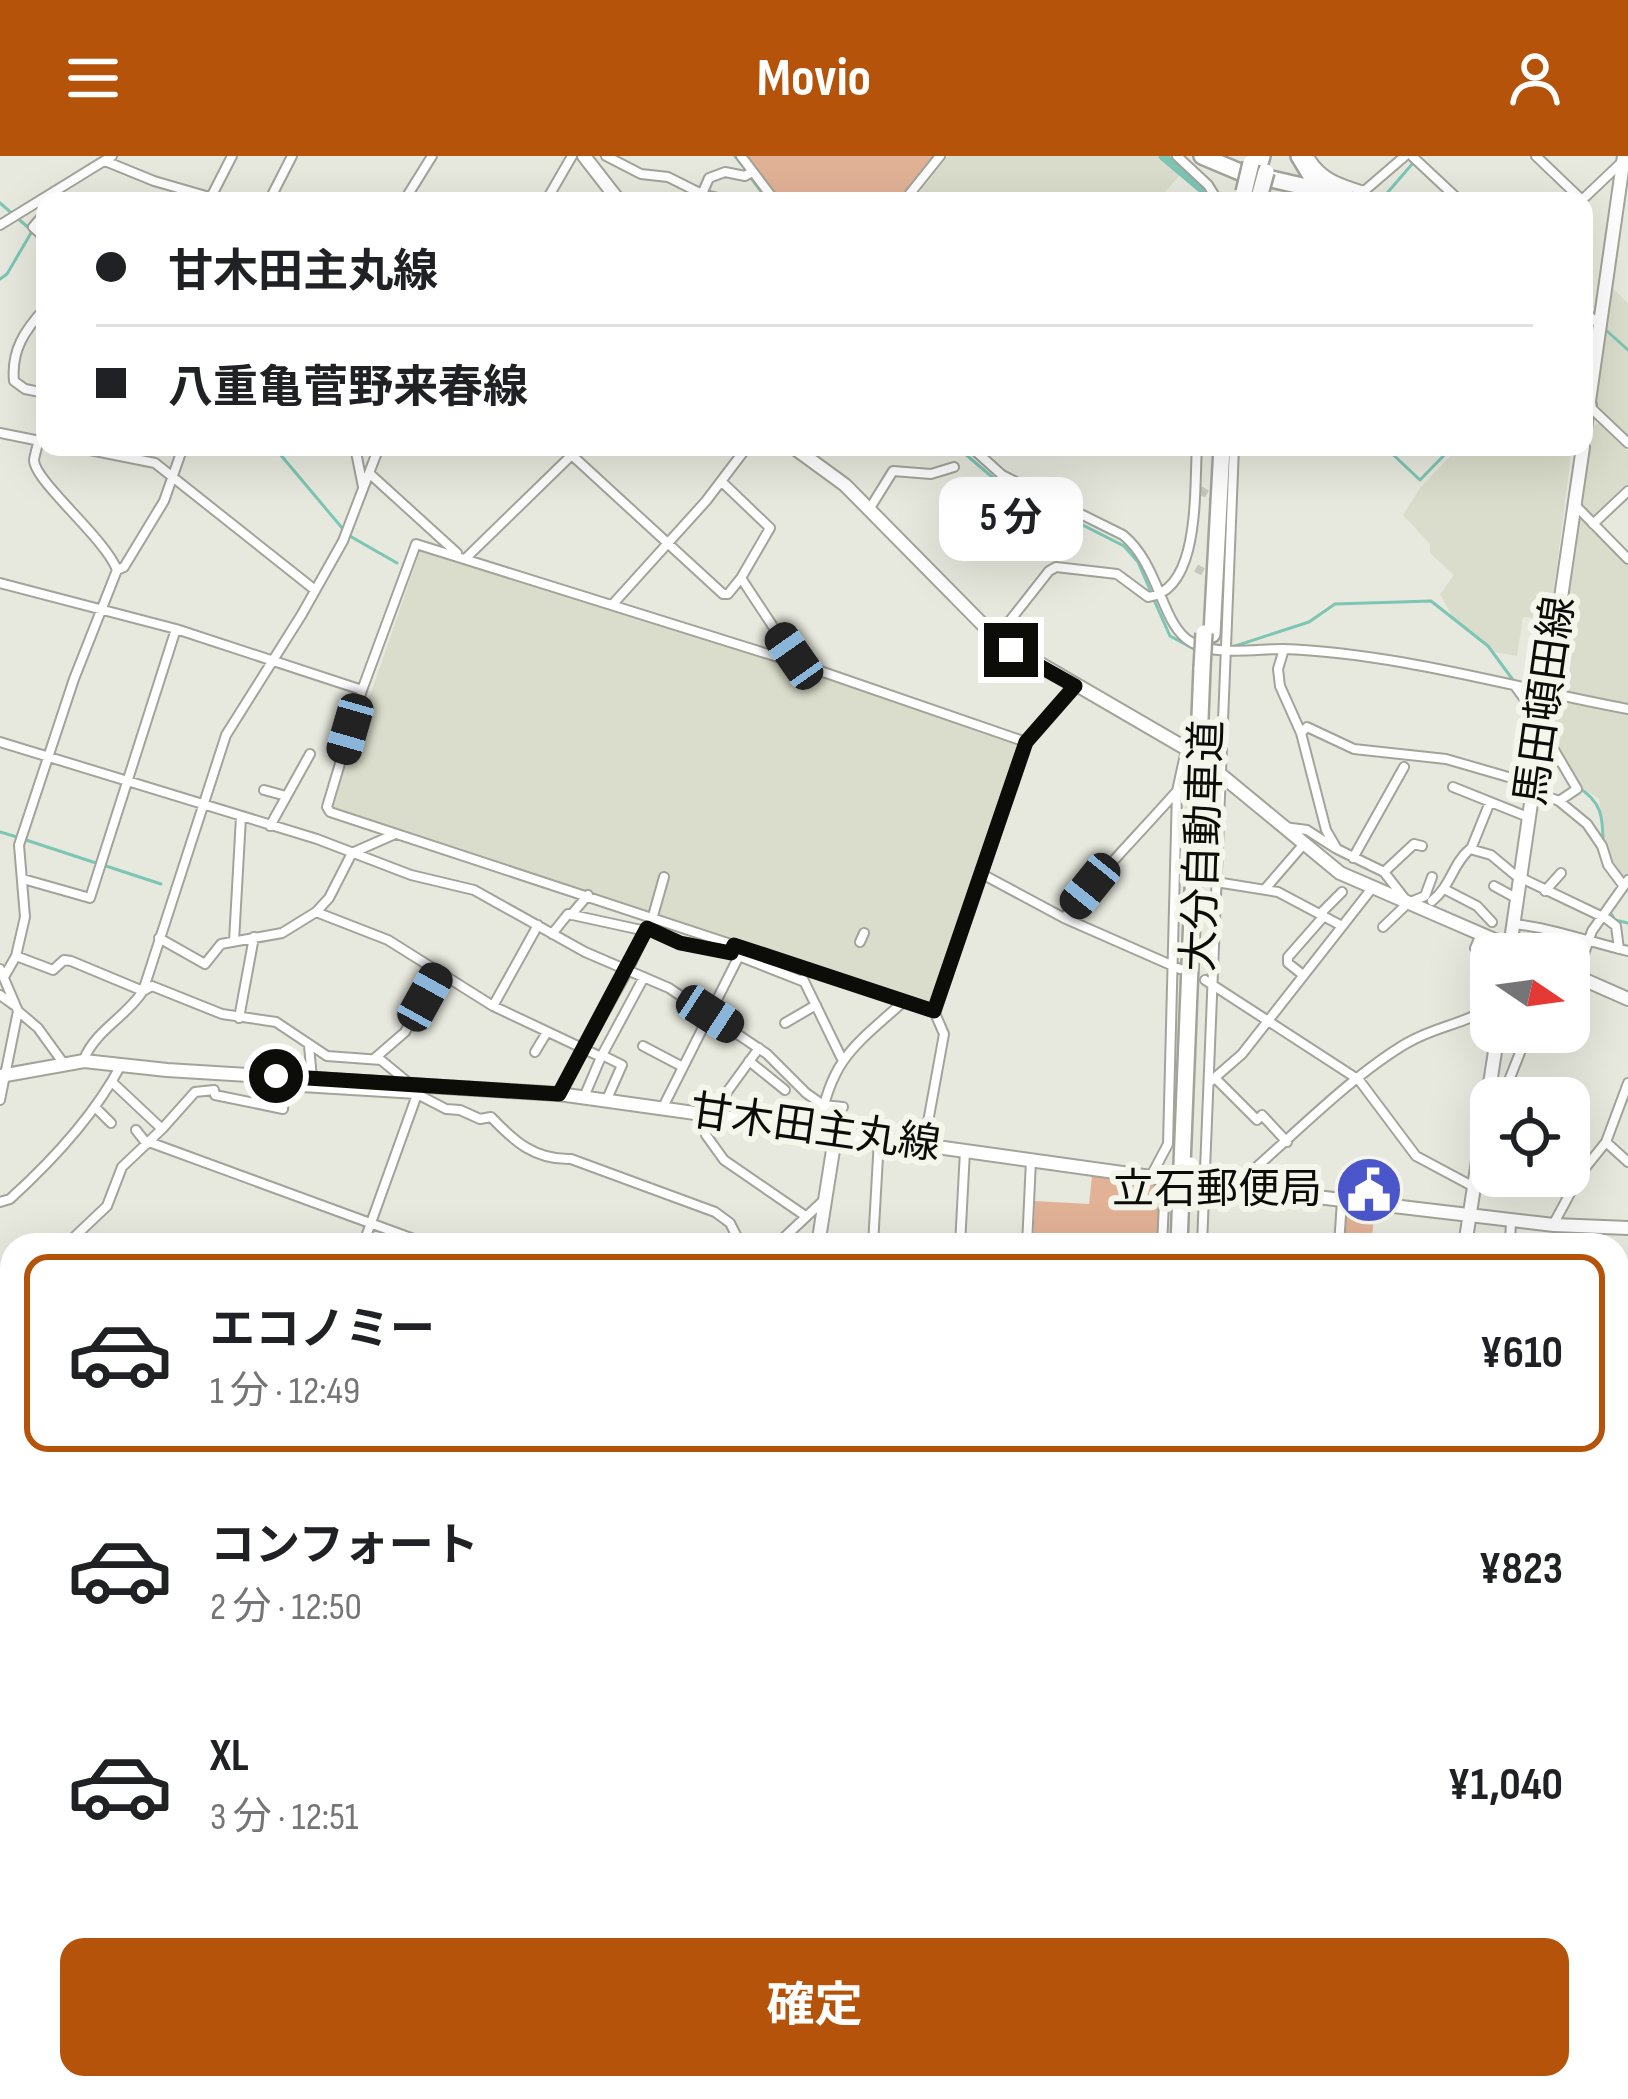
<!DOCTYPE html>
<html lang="ja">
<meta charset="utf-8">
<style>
body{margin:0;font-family:"Sofia Sans Condensed","Noto Sans JP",sans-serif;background:#f2f2f2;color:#202124;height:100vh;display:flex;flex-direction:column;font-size:45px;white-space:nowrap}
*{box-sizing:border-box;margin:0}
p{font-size:39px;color:#757577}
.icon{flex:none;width:66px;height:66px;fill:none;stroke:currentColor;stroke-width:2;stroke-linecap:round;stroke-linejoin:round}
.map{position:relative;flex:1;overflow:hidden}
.side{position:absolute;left:0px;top:1077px;width:1629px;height:867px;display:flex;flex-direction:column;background:#fff;border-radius:36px 36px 0 0;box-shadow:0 12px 48px #0002}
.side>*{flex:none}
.guide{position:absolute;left:36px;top:36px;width:1557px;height:264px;border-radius:24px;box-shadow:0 12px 48px #0002;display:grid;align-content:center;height:264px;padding:0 60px;background:#fff}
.needle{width:78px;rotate:103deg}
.buttons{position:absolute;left:1470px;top:777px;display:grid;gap:24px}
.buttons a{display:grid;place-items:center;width:120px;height:120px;border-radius:24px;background:#fff;box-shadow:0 12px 48px #0002;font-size:60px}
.end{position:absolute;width:54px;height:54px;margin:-27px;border:15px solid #0c0d09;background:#fff;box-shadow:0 0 0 6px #fff}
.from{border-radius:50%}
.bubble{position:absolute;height:84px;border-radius:24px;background:#fff;box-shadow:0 12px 48px #0002;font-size:39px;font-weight:700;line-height:84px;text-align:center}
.car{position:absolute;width:36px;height:72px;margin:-36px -18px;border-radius:15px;box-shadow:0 0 9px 3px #0007;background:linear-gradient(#222 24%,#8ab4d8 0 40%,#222 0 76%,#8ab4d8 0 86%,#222 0)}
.guide b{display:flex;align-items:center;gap:42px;height:114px;font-size:45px}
.guide b+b{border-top:3px solid #e0e0e0}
.guide i{width:30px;height:30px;background:#202124}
ul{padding:21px 0 0;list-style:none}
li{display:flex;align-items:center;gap:36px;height:198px;margin:0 24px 18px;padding:0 36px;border:6px solid transparent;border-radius:24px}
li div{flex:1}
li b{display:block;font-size:45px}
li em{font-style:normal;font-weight:700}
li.selected{border-color:#b45309}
li>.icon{width:108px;height:108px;stroke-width:1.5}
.button{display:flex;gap:24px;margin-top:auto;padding:24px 60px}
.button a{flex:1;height:138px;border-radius:24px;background:#b45309;color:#fff;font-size:48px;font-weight:700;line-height:138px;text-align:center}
header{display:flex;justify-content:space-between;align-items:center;height:156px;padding:0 60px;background:#b45309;color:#fff;font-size:54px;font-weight:700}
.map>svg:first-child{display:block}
</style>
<header><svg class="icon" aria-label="menu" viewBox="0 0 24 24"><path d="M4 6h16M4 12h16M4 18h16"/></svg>Movio<svg class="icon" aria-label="person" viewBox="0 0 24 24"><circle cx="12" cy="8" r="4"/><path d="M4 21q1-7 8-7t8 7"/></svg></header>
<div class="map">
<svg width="1628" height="1943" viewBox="0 0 1628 1943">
<rect width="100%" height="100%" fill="#e7e9de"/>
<path fill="#daddcb" d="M948,0H1162L1181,18L1157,45H913Z
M1609,129L1628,147V284L1591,249Z
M1599,267L1628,295V332L1594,366L1576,348L1588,272Z
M1459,291H1572L1550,464L1523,461L1517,500L1494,496L1452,460L1440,438L1454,419L1430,397V388L1403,359L1420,332Z
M1578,360L1628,410V550L1558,535L1552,528Z
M422,389L1020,586L934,850L331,653Z
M1558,543L1628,557V720L1624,725L1610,707L1604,688L1599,643L1579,630L1545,568L1549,549Z"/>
<path fill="#e2b296" d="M747,0H936L901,45H780Z
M1092,1020L1160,1029L1158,1089H1033L1035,1045L1089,1048Z
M1345,1049L1375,1053L1371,1089H1341Z"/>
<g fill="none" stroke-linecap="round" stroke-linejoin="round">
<path stroke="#7dc5b5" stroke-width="3" d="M735,0L746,14
M751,22L768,45
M1201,32L1209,45
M1373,39L1382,43L1413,7
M0,47L30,73
M0,123L7,118L31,77
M1607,175L1628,194
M274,291L348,379L397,407
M957,291L998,326L1124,390L1138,406L1151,436
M1385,291L1420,324L1452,291
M1154,444L1170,480L1196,494
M1229,492L1309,466L1335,448L1431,445L1488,490L1513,524
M1578,631C1602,646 1603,661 1603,688
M0,676L17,681
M26,684L96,707
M106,710L161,728
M1610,756L1615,764L1628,767
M949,1932L959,1943
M1105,1932L1115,1943
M1268,1932L1278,1943"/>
<path stroke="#7dc5b5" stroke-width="9" d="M1163,0L1201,32
M0,1132L12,1136
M1218,1932L1230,1943"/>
<path stroke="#c6c8be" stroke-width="8" stroke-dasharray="8 4" stroke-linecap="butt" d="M1200,334L1220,346
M1196,412L1216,423"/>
<g stroke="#a2a499" stroke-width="12">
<path id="minor" d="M606,0L641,18L668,21L702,38V45
M741,0L775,45
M1177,0L1208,29L1218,45
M1309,0C1321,22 1341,28 1364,35
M1412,0L1460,45
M1536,0L1582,44
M105,5L154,25L223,45
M1363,36L1405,0
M1582,44L1623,5
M209,45L232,0
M269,45L292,0
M404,45L432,0
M546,45L572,0
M730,45L702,38L709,22L725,16L745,20L752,16
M904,45L940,0
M45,57L33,71L45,82
M0,69L112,0
M45,152C25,174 11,194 14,225L25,233L45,237
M1584,155L1600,169
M1589,250L1628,287
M0,277L45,286
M39,285C38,286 34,303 34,304C34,325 106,383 117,414
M75,291L155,307L315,434
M355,291L363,331
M563,291L723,438H728L741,422L797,507
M971,291L1002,319L1123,379C1160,409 1161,469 1191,486C1214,500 1256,493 1282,493C1399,497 1514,532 1628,553
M369,317L457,397
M721,325L770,372L741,422
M1575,349L1628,403
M870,352L893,315L931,318L954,311
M1593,368L1628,335
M466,402L580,291
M0,427L176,473L362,534
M612,449L706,345L747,291
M997,481L1049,415L1056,411L1117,418L1148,441C1201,434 1194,332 1197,291
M1284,493L1278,513L1280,530L1301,577L1326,674L1337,693L1384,716L1405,743
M1515,530L1541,566
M1543,575L1577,633L1559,645
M1301,577L1307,571L1354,593L1446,603L1522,625L1533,635L1559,645L1587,668L1602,690L1608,709L1623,729
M0,586L317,683L411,719L474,734L585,796L669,832L767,898L806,937L823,949L843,951
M1026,586L1075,529
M1453,631L1528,661
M264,634L286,640
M270,670L310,598
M1284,671L1307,674L1335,692
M1471,693L1490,646
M1353,702L1404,611
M1384,716L1414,688L1422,690
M982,718L1064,762L1180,813
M23,723L90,742L176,473
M1216,726L1278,736L1342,770
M1494,730L1516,742
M1265,733L1303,689
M1446,734L1477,750L1492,766
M1545,735L1561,717
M1432,745C1451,730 1453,707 1470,693L1491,699L1515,719L1607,763L1616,770L1619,793
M316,756L388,784L493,850L601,901L584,941
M1320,758L1342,736
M571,759L588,739
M1064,762C1100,717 1139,678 1177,635
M1514,768C1552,772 1590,786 1628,795
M1383,771L1408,747L1425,740L1432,721
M647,772L680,787L731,797L802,825
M552,778L568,758L646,775
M159,782L205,808L221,788L282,777L316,756L329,742L352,697L395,678
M234,785L241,661
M860,786L864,777
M1475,792L1481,778
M16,800L53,814L64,804L71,805L143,835L152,830L222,858L276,866L327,900L381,904L410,928
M0,813L18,855L38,872L64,908
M1577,818L1592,775L1628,724
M1303,819L1288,807V801L1324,760
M4,821L16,800L25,761L19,689L74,523L117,414L124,411L164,345L183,291
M803,823L841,901
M1205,824L1359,924L1416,1000L1474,1031
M0,839L14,849
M493,850L538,769
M239,862L254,781
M785,867L816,849
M1502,876L1525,884
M309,890L312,922
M643,890L683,911
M535,896L547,876
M602,899L622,909L607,943
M601,901L644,821
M375,902L405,876L437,818
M84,903C96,874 126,861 143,835L226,579L302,458L343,385L379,291
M749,905L785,934
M1215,922L1257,964L1262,959L1287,986
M1211,925L1242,898L1373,731
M112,926L162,973
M559,938L628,814L653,760L664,721
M1502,942L1525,884L1536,876
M0,944L18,855
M663,951L743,792
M96,952L111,967
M716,960L727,936L759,892
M793,969L799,953
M819,972C831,903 854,890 903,846
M136,974L147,988
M706,979L724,1004L804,1059
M149,986L430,1089
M1606,986L1628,1006
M924,988L944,878L934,855L330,656L327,651L362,534L416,388L797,507L1026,586L934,855
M1151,1020L1168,988L1177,635L1186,594
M1236,1029C1288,985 1349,921 1407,887C1436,870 1465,868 1491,851
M0,1046L10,1043C53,1004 94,960 121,909
M1554,1067L1581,1017L1606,986L1628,927
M75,1089L69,1086L107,1050L122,1011L162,973L195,936L214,934L215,939L283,953L285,930L417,938L446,953L460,954L480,963L491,961C515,986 535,1004 571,1003L715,1056L730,1067L741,1089
M363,1089L418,936
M776,1089L823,1045
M873,1089L879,983
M960,1089L965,995
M1027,1089L1031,1004
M1162,1089L1165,1025
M1202,1089L1234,291
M1339,1089L1342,1045
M1510,1089L1511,1064
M0,1150L12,1153
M0,1159L12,1166
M1617,1173L1628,1168
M0,1216L6,1214L12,1172
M0,1310L12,1313
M1620,1314L1618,1276L1628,1274
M1617,1355L1628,1353
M1617,1409L1628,1379
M0,1436L12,1443
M1617,1446L1628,1460
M0,1469L12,1471
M1620,1519L1625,1549L1617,1568L1628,1576
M0,1524L12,1525
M0,1615L12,1612
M1617,1710L1628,1770
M1617,1802L1628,1801
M0,1806L12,1816
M145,1932L157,1943
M622,1932L631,1943
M796,1932L803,1943
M956,1932L966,1943
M1033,1932L1043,1943
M1168,1932L1180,1943
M1247,1932L1258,1943
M1368,1932L1382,1943
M1490,1932L1513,1943
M1552,1932L1559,1943
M2,1943L12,1932
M331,1943L335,1932
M505,1943L506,1932
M608,1943L621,1932
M741,1943L754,1932
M825,1943L836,1932
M918,1943L930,1932
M1050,1943L1054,1932
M1090,1943L1095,1932
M1411,1943L1419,1932"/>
</g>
<g stroke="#a2a499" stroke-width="16">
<path id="major" d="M584,0L619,45
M1584,280L1624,0
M793,291L845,329L996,482L1192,596
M1215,614L1340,717L1527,798
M1509,798L1583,291
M1569,817L1628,843
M0,920L84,905L167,914L559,938L1165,1023L1554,1069L1628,1072
M818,1089L836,975
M1465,1089L1498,876
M1617,1891L1628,1901
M237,1943L246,1932"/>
</g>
<g stroke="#a2a499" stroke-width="20">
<path id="highway" d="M1202,0L1240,16L1337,38
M1299,0L1311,20L1354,45
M1258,14L1262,0
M1250,45L1253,35
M1584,244L1588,249
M1212,478L1222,291
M1182,1009L1202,512
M1179,1089L1181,1035
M1066,1943L1071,1932"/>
</g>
<use href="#minor" stroke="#fff" stroke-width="8"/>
<use href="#major" stroke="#fff" stroke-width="12"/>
<use href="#highway" stroke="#fff" stroke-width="15"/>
<g stroke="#a2a499" stroke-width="20" stroke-linecap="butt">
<path id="highway-bridge" d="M1244,36L1251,7
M1260,38L1266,16
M1202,512L1204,477
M1190,1036L1191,1009"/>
</g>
<use href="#highway-bridge" stroke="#fff" stroke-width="15"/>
</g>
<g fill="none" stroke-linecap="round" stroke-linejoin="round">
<path stroke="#0c0d09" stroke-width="15" d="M276,920L559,938L647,772L680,787L731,797L734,789L934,855L1026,586L1075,530L1011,494"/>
</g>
<defs>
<g id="civic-disc" transform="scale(3.45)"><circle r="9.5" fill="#4b56cb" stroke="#f4f6eb"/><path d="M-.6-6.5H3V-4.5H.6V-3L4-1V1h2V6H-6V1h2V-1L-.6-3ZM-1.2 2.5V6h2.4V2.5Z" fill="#fff"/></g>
</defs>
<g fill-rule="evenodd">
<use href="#civic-disc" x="1369" y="1034"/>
</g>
<g text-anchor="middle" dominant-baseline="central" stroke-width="12" stroke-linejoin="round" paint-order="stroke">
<g font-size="42" fill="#0c0d09" stroke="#f4f6eb">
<text transform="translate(1546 545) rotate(-82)">馬田頓田線</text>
<text transform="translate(1204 690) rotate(-88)">大分自動車道</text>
<text transform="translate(815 973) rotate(8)">甘木田主丸線</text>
</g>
<g font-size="42" fill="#0c0d09" stroke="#f4f6eb" text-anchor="end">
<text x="1322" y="1034">立石郵便局</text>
</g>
</g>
</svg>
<div class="buttons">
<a><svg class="needle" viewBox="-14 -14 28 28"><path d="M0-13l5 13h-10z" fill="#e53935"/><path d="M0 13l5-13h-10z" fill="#757577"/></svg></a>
<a><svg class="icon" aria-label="locate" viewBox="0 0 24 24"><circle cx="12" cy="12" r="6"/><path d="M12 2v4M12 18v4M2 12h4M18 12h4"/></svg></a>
</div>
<i class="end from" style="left:276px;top:920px"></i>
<i class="end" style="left:1011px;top:494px"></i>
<div class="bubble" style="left:939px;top:321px;width:144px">5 分</div>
<i class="car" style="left:794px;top:500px;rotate:325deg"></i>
<i class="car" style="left:350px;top:573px;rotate:196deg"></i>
<i class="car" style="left:1090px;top:730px;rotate:219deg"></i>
<i class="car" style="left:425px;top:841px;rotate:29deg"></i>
<i class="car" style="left:710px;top:858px;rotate:123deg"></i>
<div class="guide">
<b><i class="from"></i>甘木田主丸線</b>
<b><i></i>八重亀菅野来春線</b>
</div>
<section class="side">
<ul>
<li class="selected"><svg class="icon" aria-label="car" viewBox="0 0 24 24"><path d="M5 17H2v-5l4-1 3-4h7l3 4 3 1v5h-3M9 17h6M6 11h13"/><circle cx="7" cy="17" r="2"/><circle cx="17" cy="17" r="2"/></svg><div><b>エコノミー</b><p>1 分 · 12:49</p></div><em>¥610</em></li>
<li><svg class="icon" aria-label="car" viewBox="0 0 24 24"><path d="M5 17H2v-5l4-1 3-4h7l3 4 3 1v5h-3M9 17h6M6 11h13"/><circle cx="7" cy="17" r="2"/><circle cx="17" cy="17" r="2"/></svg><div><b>コンフォート</b><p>2 分 · 12:50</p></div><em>¥823</em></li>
<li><svg class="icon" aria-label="car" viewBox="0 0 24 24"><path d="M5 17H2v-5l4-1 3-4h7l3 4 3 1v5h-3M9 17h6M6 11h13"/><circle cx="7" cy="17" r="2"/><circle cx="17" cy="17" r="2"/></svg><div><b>XL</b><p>3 分 · 12:51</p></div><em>¥1,040</em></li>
</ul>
<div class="button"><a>確定</a></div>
</section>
</div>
